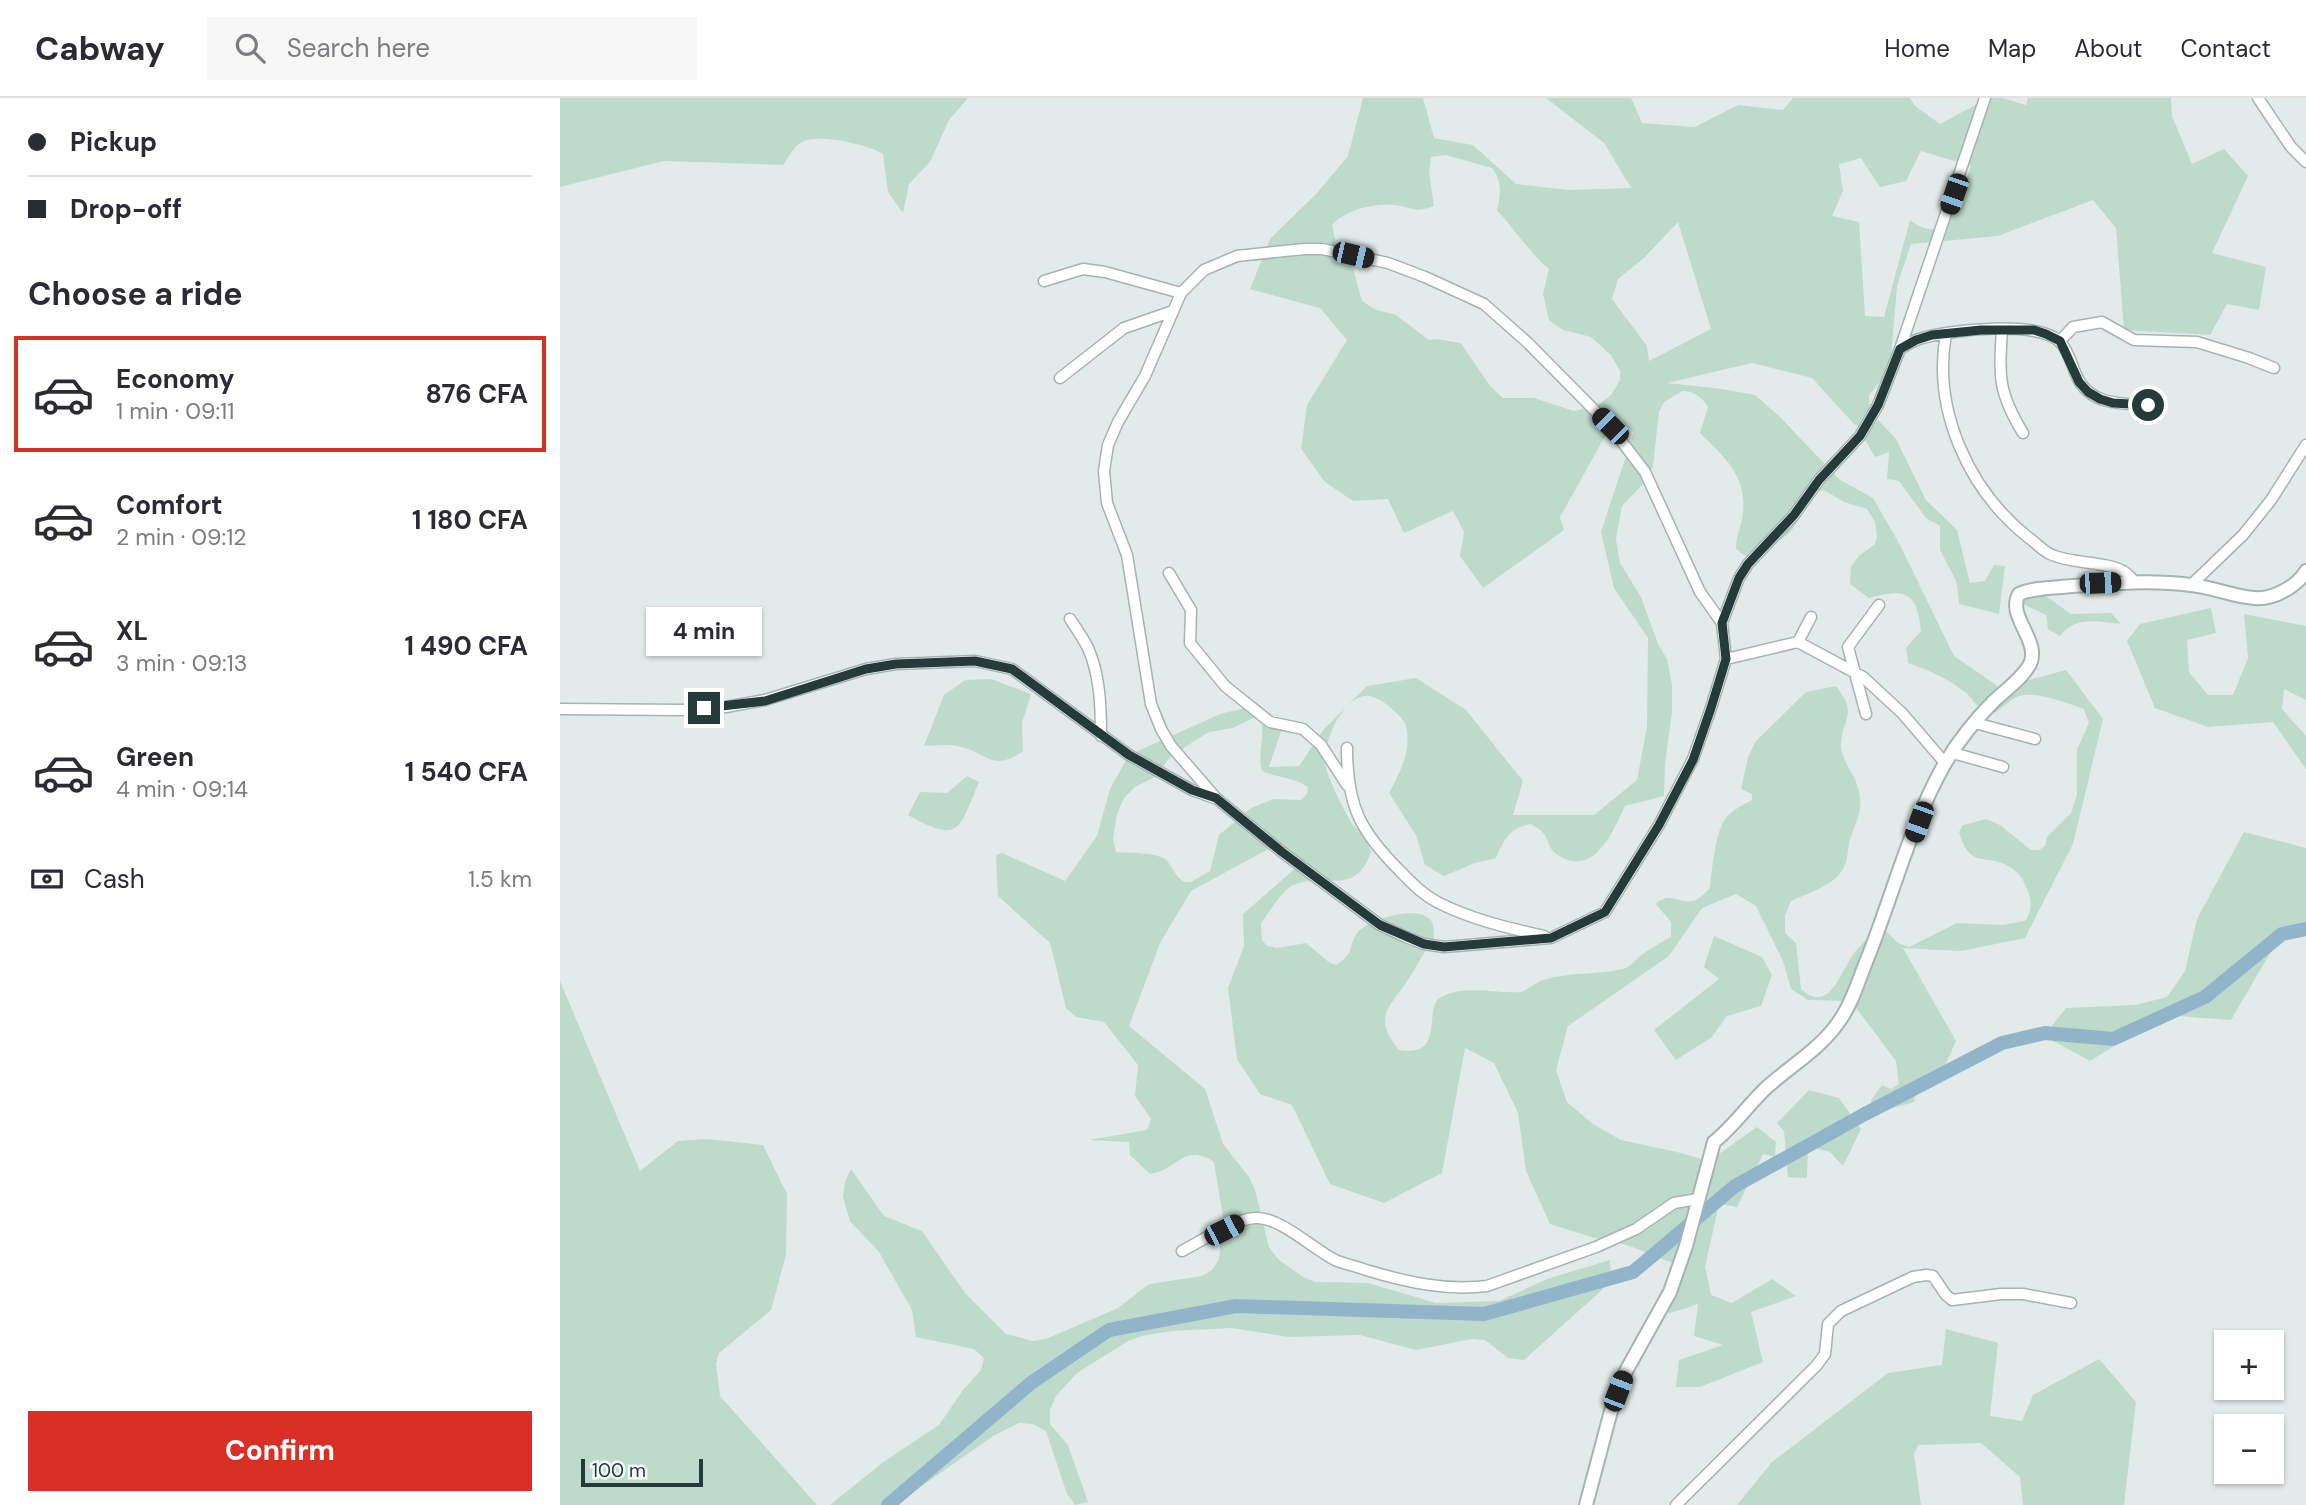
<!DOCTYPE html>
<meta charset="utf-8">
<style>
body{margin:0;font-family:"DM Sans",sans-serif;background:#f7f7f7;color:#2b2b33;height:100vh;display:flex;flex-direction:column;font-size:26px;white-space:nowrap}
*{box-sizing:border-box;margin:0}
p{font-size:23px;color:#7c7c81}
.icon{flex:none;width:38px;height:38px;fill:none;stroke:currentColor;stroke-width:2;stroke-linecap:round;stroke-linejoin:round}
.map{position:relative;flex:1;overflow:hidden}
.drawer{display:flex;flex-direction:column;background:#fff;width:560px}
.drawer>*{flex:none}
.banner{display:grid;align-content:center;height:154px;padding:0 28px;background:#fff}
.buttons{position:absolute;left:1654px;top:1232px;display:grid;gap:14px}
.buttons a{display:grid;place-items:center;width:70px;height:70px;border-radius:0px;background:#fff;box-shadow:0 2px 5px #0004;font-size:35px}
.scale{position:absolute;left:21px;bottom:18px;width:122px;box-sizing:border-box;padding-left:7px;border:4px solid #253b3a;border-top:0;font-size:19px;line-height:24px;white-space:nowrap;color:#253b3a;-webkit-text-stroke:5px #f3f8f7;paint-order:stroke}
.end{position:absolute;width:32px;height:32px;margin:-16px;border:9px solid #253b3a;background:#fff;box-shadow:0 0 0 4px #fff}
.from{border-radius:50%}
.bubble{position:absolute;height:49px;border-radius:0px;background:#fff;box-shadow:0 2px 5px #0004;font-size:23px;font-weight:700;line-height:49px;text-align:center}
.car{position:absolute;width:21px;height:42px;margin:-21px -10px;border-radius:9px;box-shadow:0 0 5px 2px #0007;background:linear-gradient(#222 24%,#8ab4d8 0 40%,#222 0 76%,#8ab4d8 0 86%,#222 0)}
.banner b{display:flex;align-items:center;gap:24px;height:66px;font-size:26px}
.banner b+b{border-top:2px solid #e1e1e2}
.banner i{width:18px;height:18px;background:#2b2b33}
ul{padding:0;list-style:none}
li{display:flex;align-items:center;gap:21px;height:116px;margin:0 14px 10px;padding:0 14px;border:4px solid transparent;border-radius:0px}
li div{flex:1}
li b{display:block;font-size:26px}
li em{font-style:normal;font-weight:700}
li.selected{border-color:#d93025}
li>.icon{width:63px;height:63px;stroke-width:1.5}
h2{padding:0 28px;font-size:32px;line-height:84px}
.pay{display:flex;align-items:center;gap:18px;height:77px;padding:0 28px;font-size:26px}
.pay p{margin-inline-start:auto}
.primary-button{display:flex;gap:14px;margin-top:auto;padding:14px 28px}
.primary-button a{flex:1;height:80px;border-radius:0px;background:#d93025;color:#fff;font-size:28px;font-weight:700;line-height:80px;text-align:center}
header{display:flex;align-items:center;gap:42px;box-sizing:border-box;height:98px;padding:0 35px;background:#fff;border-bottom:2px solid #e1e1e2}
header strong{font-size:33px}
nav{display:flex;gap:38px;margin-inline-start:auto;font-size:24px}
.search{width:490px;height:63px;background:#f7f7f7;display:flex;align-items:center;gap:18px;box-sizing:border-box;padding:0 24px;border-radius:0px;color:#7c7c81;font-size:26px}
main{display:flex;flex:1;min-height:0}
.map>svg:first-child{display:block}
</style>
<header>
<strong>Cabway</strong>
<div class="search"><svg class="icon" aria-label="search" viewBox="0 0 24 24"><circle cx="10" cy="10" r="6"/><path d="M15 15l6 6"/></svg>Search here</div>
<nav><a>Home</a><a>Map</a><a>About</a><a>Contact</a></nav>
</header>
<main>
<section class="drawer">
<div class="banner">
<b><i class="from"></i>Pickup</b>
<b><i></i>Drop-off</b>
</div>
<h2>Choose a ride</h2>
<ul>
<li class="selected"><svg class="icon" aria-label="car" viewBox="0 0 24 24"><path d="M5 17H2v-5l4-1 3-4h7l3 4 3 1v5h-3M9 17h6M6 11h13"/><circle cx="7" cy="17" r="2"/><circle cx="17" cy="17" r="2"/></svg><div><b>Economy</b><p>1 min · 09:11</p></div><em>876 CFA</em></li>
<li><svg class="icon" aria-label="car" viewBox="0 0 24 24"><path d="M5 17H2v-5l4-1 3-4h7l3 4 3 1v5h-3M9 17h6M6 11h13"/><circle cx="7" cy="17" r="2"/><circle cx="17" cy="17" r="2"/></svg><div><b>Comfort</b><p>2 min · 09:12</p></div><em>1 180 CFA</em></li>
<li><svg class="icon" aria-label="car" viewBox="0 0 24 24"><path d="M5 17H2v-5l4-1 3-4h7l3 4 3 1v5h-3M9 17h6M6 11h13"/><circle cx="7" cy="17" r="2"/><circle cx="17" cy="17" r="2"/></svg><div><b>XL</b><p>3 min · 09:13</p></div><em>1 490 CFA</em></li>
<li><svg class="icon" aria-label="car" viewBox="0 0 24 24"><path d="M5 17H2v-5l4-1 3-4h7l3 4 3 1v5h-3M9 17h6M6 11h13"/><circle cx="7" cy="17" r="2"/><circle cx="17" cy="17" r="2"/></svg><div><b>Green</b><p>4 min · 09:14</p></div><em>1 540 CFA</em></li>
</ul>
<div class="pay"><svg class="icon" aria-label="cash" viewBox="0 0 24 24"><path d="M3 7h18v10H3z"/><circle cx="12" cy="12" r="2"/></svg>Cash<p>1.5 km</p></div>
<div class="primary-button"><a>Confirm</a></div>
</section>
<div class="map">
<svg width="1746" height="1407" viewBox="0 0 1746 1407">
<rect width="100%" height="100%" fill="#e3ebea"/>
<path fill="#bedacc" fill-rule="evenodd" d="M0,0H408L389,22L370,64L349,86L343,115L328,94L323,56C309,47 261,36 244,43C235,46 228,60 223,67L104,63L0,89Z
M803,0H863L874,40L913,47L956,86L1009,92L1071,90L1044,45L986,0H1071L1082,25L1135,29L1178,7L1223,12L1233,0H1350L1355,8L1380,26L1428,0H1442L1466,7L1468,0H1611L1612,18L1632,66L1664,51L1688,78L1652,155L1706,169L1699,212L1667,206L1650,237L1564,232L1556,130L1533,102L1438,138L1351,146L1337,188L1330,271L1309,297L1310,312L1302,329L1294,326L1252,280L1192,265L1107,285L1162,291L1195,297L1220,319L1280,382L1313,400L1340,447L1394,558L1445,593L1462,584L1506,572L1543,621L1513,746L1465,840L1401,853L1343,850L1396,943L1383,972L1359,981L1354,1004L1313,1016L1311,1002L1322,987L1331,991L1339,986L1336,963L1291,903L1248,902L1231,891L1223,863L1196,808L1176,796L1142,810L1109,858L1008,928L996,972L1007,1004L1033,1026L1061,1042L1117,1054L1149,1063L1197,1029L1216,1044L1215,1059L1203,1056L1177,1109L1159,1106L1145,1169L1151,1197L1172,1205L1212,1181L1236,1198L1191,1214L1203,1264L1140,1289H1116L1119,1262L1163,1247L1134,1238L1138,1206L1108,1216L1118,1167L1067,1147L1031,1139L990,1126L966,1073L958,1015L934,965L905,950L882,1075L824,1105L770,1086L732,1007L700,996L677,961L668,890L684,848L683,816L739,767L714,748L631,793L600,845L569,928L645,991L663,1046L689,1079L695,1092L709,1149L718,1161L743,1179L755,1184L808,1185L876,1205L939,1203L987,1181L1050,1162L1051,1179L1042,1192L964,1262L948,1260L925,1242L912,1241L856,1252L800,1237L729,1239L671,1230L612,1233L582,1238L568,1243L517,1275L496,1298L490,1312V1326L508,1347L528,1404L515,1407L507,1396L486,1333L473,1326L459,1325L433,1338L335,1407H270L322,1365L379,1327L403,1292L421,1272L424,1260L414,1251L356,1239L352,1212L319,1154L290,1123L283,1099L285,1084L291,1071L324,1118L362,1133L405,1195L446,1236L473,1243L486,1241L558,1210L589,1186L642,1178L652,1172L659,1161L663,1119L654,1064C625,1044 618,1072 590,1076L570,1057L569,1044L529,1042L587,1032L591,1021L575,998L578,967L544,924L516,919L506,910L490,845L438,798L436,757L442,755L505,783L537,738L550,691L569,657L660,616L696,607L723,628L709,669L739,668L764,631L807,588L856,580L906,612L963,683L953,717H1034L1077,682L1087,629L1088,540L1054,490L1041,434L1074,334L1059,322L1043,342L1000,419L1004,432L923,490L900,458L904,434L893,413L844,435L828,401L793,403L765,384L741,351L747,307L787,242L760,210L690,191L710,141L757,95L788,58ZM1361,53L1411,68L1396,110L1385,130C1370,133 1362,131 1350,122L1324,219L1305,218L1299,124L1272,118L1283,93L1279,66L1301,60L1320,89L1346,83ZM886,57L932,70C942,82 941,98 937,112C955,132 969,154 989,171L983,196L989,222L1003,232L1031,239L1051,257L1060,273V282L1051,297L1038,307L1014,313L974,300H943L930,288L901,245L877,241L869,242L836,217L814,211L802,203L793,170L777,152L772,127C786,111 814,105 835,107C854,110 854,115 874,108L869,75L871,59ZM1118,124L1151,231L1089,263L1087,248L1052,201L1058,181L1084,160ZM1122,293C1134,293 1142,299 1148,309L1140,335C1163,358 1187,377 1183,414C1182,427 1176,436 1176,451L1191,462C1205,452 1227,441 1236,426C1242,416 1242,404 1250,395L1264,392L1284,404L1307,411L1315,424L1317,439L1315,446L1299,458L1291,468L1290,486L1309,500C1345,490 1357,493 1361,533L1346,550L1348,565C1368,572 1387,580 1405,594C1414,601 1417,612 1429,617C1440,613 1447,604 1457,599C1472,591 1509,606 1524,611L1529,625L1517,651V697L1511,715L1487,739L1485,748L1479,752H1471L1440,727L1426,721L1403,727L1399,734C1402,743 1405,753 1413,758C1417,761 1424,761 1429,762C1451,765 1463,776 1469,796C1472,805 1471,815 1465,823L1443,827L1397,825L1349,849L1338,845L1322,829L1319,830C1311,838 1301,846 1294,855C1280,874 1270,917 1241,891L1236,845L1225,835V818L1231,803C1248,795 1276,787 1284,769C1289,760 1287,748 1291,738C1299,718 1304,708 1297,687C1293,673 1281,662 1281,647C1282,618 1299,618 1276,588L1246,594L1196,643L1188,659L1181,691L1192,696V702C1183,707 1172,712 1165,721C1156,732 1151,775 1150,790C1146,794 1141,799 1136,802C1120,808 1109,792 1096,806L1111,824V839C1102,844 1092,849 1084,855C1077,860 1071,869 1063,871C1037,877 1009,874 983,882C975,884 968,893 960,894C936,896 904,886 881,899C862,910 887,960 839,952C812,919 829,910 848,882C857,868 864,854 874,840C874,836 874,828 872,824C862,805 807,821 797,835C787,851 796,852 777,867L770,865L746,845L717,850L707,848L702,842L701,825C708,816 723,791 733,787C766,773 795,800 811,754C809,749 808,742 805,738C803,734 797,732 793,727C786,717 765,676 765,663C764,643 784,594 810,598C818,600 827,606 833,612C840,618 846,623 847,634C850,656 839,676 829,695L856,737L865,767L884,778L915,765L936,760C943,743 950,729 971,726C975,729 981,731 984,736C988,741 989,751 995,755C1033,783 1052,735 1065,708L1104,698L1105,666L1112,614V587L1107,561L1098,546L1081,499L1060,465L1056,441L1062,408L1085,384L1093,368L1099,314L1104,304ZM693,620L701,622C705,640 697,655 702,673C718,680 733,679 748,689L747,696L741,702L713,701L691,710L659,737L650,773L631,784H624C615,778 613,769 606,762C598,754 567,755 556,754L553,740L557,716L564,700L575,689L595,679L611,658L649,634L673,630Z
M1318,322L1336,341L1366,402L1397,432L1410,485L1425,483L1434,467L1445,468L1439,516L1399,506L1397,485L1380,452V428L1366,420L1339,383L1327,381L1329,354L1315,359L1304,340Z
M1480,494L1511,516L1551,515L1561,526C1538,524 1516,517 1500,538L1488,531L1486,517L1461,505L1462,496Z
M1651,510L1656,535L1627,542L1629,574L1648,597H1673L1688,560L1684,516L1746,528V602L1724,591L1722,611L1746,638V671L1713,624L1648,629L1595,610L1567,543L1580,526Z
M431,581L471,596L462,625L463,653C432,675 427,654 397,648C387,646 374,648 364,648L384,597L405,582Z
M407,678L419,684C398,733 400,746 348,717L360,694L387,695Z
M1684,734L1746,750V829L1726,828L1671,922L1604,917L1530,963L1484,938L1506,910L1575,907L1607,899L1625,873L1637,821Z
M1154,838L1202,859L1212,877L1201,908L1167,918L1152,939L1116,962L1094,932L1159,881L1144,869Z
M0,883L80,1073L118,1043L147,1041L203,1047L227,1096L226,1157L211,1212L159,1255L156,1266L160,1298L257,1407H0Z
M1249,992L1279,1000L1301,1031L1283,1068L1270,1054L1248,1048L1247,1080L1228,1079L1224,1033L1217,1025Z
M1386,1231L1438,1245L1430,1318L1462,1323L1473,1297L1539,1261L1576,1304L1564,1407H1463L1460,1379L1421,1345L1358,1347L1354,1356L1361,1407H1177L1212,1364L1328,1275L1382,1267Z"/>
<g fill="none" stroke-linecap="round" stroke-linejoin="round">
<path stroke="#91b4ca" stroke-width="14" d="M328,1407L471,1285L549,1232L676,1208L924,1216L1073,1174L1175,1088L1303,1017L1442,945L1485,935L1553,941L1645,899L1722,836L1746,831"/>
<g stroke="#a6b3b2" stroke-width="13">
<path id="minor" d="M1698,0L1731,49L1746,64
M484,183L523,171L545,174L621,195
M1442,232C1439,279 1438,294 1463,335
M1386,236C1372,312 1409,393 1469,440C1476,445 1482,452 1490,456C1510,466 1545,463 1563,473C1567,475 1572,481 1575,484
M1500,243L1513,229L1542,224L1574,242L1637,244L1689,260L1714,270
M1340,251C1346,247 1353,243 1359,241C1387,232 1481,221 1501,245C1509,254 1512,268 1517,279C1530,307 1562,306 1588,307
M500,280L564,230L613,213
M609,475L631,512L630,545L665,588L710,624L743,631L761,647L787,687
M1631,487L1683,437L1711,402L1746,347
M510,521C516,530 523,540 528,550C540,577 541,609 541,638
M1162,525L1140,494L1085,374L1050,328L968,245L924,206L865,179L828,165L762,151H744L677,158L644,172L621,195L585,278L558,324L548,347L544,373L547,405L567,457L591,606L601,631L611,648L656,700L722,754L820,827L846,839L864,846L884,849L991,840L1045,814L1099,727L1133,661L1151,610L1166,561L1162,525L1179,480L1188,466L1234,417L1259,382L1300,338L1318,307L1340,251L1425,0
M1238,544L1251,519
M1166,561L1238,544L1303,579L1342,615L1385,665
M0,611L121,612L166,609L205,602L306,571L336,566L415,563L452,571L569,657L632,692L654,700
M1306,616L1288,549L1319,507
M1415,625L1475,641
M787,650C787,708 800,733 840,773C851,785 862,796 877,804C910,821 948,830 984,838
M1393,655L1443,669
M622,1153C642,1143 673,1121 695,1120C719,1118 753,1151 775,1162C784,1166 796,1168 806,1172C846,1184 885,1193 927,1188L1036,1149L1076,1131L1114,1105L1138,1101
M1116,1407L1257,1267L1265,1256L1268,1226L1281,1213L1353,1179L1366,1177L1373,1178L1386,1197L1392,1202L1441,1196H1463L1511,1205"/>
</g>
<g stroke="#a6b3b2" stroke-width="16">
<path id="tertiary" d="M1026,1407L1051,1313L1066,1273L1110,1194L1126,1148L1154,1044C1174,1028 1188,1007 1206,990C1230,968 1262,950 1280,922C1292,905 1298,884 1306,864C1332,800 1350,727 1384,667C1397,645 1415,622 1433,604C1445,592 1462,581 1470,566C1481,543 1446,518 1459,496C1476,489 1495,490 1513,488C1553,485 1591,482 1631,487C1653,489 1674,499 1695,500C1713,502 1737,488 1746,473"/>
</g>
<use href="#minor" stroke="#fff" stroke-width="10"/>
<use href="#tertiary" stroke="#fff" stroke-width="12"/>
</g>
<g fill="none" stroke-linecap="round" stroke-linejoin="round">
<path stroke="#253b3a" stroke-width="9" d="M144,610L205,603L306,571L336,566L415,563L452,571L569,657L632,692L656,700L722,754L820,827L864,846L884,849L991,840L1045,814L1099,727L1133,662L1151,610L1166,561L1162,525L1179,480L1188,466L1234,417L1259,382L1300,338L1318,307L1340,251L1356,242L1372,237L1421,232H1474L1486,236L1500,243L1519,284L1528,294L1540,301L1553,305L1588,307"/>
</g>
</svg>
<div class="buttons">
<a>+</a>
<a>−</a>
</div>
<div class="scale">100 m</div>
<i class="end from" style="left:1588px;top:307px"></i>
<i class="end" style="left:144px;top:610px"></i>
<div class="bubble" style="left:86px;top:509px;width:116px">4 min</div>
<i class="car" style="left:1394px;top:96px;rotate:199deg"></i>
<i class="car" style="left:793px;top:157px;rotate:103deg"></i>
<i class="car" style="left:1050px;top:328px;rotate:315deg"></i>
<i class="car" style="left:1540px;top:485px;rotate:88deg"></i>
<i class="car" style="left:1359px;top:724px;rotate:200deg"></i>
<i class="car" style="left:664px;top:1132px;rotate:63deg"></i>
<i class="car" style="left:1058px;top:1293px;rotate:21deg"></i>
</div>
</main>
